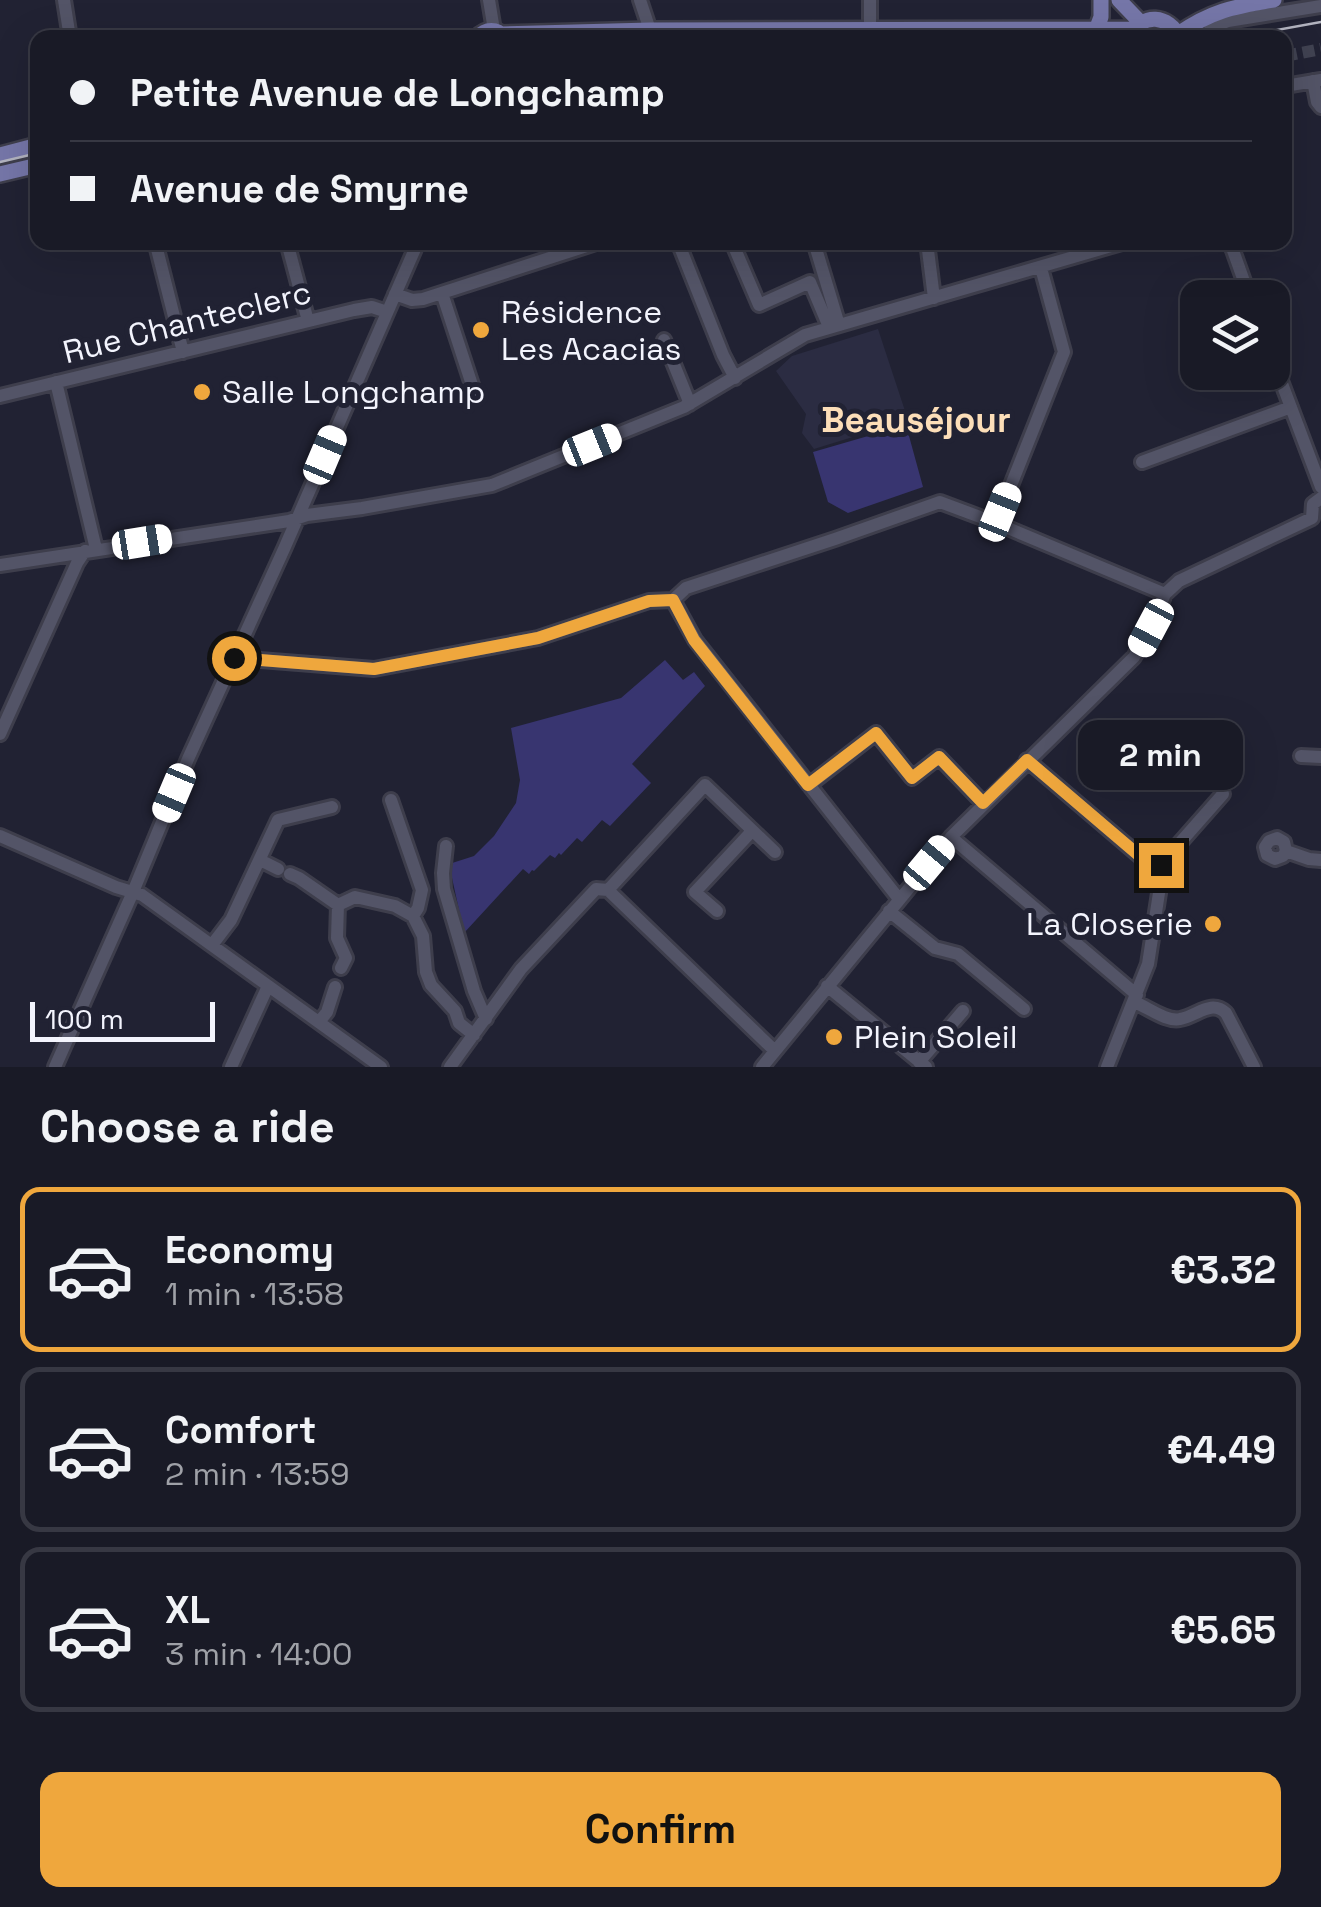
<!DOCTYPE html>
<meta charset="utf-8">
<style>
body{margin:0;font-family:"Space Grotesk",sans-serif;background:#262732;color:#f1f3f6;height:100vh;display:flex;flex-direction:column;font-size:38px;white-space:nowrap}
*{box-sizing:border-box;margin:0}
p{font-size:32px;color:#9fa1a7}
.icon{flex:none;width:55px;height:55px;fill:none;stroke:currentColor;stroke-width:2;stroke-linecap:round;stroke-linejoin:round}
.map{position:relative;height:1067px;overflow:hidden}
.sheet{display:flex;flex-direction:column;background:#191a26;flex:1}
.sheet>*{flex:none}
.guide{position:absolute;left:30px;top:30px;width:1262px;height:220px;border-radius:20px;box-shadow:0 10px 40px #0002,0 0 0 2px #373843;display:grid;align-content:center;height:220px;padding:0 40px;background:#191a26}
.buttons{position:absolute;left:1180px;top:280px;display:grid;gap:20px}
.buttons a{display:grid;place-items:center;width:110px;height:110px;border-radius:20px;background:#191a26;box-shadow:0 10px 40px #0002,0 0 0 2px #373843;font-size:50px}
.scale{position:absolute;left:30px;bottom:25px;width:185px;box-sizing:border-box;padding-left:10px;border:5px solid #f3f4fd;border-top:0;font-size:28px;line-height:35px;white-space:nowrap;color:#f3f4fd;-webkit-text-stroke:8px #212233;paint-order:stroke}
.end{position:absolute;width:45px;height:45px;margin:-22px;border:12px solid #efa73d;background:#111;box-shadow:0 0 0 5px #111}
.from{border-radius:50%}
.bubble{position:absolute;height:70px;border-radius:20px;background:#191a26;box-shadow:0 10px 40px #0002,0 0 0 2px #373843;font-size:32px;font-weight:700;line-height:70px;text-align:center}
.car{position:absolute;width:30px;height:60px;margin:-30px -15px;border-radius:12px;box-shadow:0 0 8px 2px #0007;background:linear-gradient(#fff 24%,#345 0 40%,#fff 0 76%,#345 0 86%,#fff 0)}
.guide b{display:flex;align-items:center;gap:35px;height:95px;font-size:38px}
.guide b+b{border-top:2px solid #373843}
.guide i{width:25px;height:25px;background:#f1f3f6}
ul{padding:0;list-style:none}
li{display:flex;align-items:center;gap:30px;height:165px;margin:0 20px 15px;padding:0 20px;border:5px solid #373843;border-radius:20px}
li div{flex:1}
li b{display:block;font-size:38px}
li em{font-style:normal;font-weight:700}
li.on{border-color:#efa73d}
li>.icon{width:90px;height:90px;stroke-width:1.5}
h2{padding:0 40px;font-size:45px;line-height:120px}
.action{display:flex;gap:20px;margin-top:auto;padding:20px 40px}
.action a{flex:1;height:115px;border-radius:20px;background:#efa73d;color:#111;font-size:40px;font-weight:700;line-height:115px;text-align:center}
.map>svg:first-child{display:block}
</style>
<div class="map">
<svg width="1321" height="1067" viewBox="0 0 1321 1067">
<rect width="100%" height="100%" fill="#212233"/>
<path fill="#2b2c42" d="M878,329L908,420L814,449L802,433L806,414L776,371L792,356Z"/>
<path fill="#383570" d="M906,425L923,487L848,513L828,502L813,452Z
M665,660L683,680L694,672L705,686L632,764L651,783L610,826L602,820L582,842L577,838L561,855L559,853L555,858L550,855L534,871L532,870L529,874L523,869L464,933L449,864L474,856L494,836L516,803L520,780L511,728L621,698Z"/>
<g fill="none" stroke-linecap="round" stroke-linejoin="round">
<path stroke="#404251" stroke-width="12" stroke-dasharray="12 6" stroke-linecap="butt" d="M1285,56L1321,49"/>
<g stroke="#3e3e4c" stroke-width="18">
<path id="minor" d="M64,0L70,38
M489,0L494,30
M640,0L650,30
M870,0V28
M1205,38L1211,28L1228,21L1321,6
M1313,81L1317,102L1321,107
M1285,86L1321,80
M287,242L308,321
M678,242L723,355L735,378
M732,242L759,305L810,282L829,327
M814,242L839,325
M927,242L934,298
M1230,242L1250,298
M157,249L183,352
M442,293L475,394
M395,294L412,300L423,299L599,242
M664,340L690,404
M1272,357L1321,487
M56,382L96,549
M0,396L354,310L372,307L387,312
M1142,462L1291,407
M1312,518L1313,504L1321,498
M996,523L1064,352L1041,268
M0,565L289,521L307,515L362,508L492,485L684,407L805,335L1125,242
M673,600L695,640L899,899
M234,658L374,669L538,638L649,601L673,600L686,588L835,539L940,502L996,523L1165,594
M0,734L77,563L85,551
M1301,756L1321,757
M1027,760L1156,870L1161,880L1148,964L1107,1067
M809,785L876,733L912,778L939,757L983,803
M391,800L422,890L418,908L413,916L423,936L426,972L431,985L455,1011L459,1023L474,1035
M0,836L116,887L142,895L381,1067
M951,837L1137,995
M446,846L443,873L444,889L474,991L486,1019
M1286,851L1283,856L1275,859L1267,855L1265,847L1269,841L1277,838L1284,842L1286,851L1309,859L1321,860
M260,860L278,869
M1156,870L1223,794
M290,874L299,878L338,905L355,897L395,906L413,916
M608,890L705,785L775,852
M338,905L337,938L346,958L341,968
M717,911L695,892L752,831
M889,911L935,948L958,954L1024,1009
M212,945L231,920L278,820L332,807
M827,986L926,1067
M1134,1002C1148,1007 1166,1022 1180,1019C1197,1016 1211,999 1226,1013L1254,1067
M319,1022L327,1012L335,987
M919,1062L963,1011
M55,1067L133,892L188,759L284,549L418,242
M231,1067L268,986
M450,1067L521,969L596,889L608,890L775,1051
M762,1067L951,837L1134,657L1151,628L1165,594L1179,581L1312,518"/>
</g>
<g stroke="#3e3e4c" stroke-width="20">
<path id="major" d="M1119,0L1140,22
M1096,30L1101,17V0
M502,34L650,30L1133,29
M1178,34C1213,10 1234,7 1274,0
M1130,35C1143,13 1168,14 1180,38
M477,38C486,28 497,28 505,38
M0,155L38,145
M0,174L38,165"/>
</g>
<use href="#minor" stroke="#535467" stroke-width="12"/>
<use href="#major" stroke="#7576a8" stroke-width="15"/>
<path stroke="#b2b3bf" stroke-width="2.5" d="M520,38H1115
M1233,38L1321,22
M0,162L38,153"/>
</g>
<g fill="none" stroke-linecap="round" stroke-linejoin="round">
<path stroke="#efa73d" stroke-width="12" d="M234,658L374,669L538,638L649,601L673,600L694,640L808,785L876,733L912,778L939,757L983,803L1027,760L1156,870L1161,865"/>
</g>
<g fill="#efa73d" stroke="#212233" stroke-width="4">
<circle cx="481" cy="330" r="10"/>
<circle cx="202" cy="392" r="10"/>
<circle cx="1213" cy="924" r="10"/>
<circle cx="834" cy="1037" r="10"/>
</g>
<g text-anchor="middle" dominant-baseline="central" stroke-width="10" stroke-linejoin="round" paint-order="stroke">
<g font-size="32" fill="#f3f4fd" stroke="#212233" text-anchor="start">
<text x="501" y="312">Résidence<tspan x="501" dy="37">Les Acacias</tspan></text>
<text x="222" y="392">Salle Longchamp</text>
<text x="1193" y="924" text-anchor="end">La Closerie</text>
<text x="854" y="1037">Plein Soleil</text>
</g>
<g font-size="32" fill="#f3f4fd" stroke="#212233">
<text transform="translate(187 322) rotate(-14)">Rue Chanteclerc</text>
</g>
<g font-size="35" font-weight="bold" fill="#fcdeb8" stroke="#212233">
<text x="916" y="420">Beauséjour</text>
</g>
</g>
</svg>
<div class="buttons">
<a><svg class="icon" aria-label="layers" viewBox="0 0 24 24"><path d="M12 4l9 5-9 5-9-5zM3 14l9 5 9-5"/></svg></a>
</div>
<div class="scale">100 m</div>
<i class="end from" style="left:234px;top:658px"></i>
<i class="end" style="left:1161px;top:865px"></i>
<div class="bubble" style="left:1078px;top:720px;width:165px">2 min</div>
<i class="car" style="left:592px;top:445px;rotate:68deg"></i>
<i class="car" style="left:325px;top:455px;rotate:23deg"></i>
<i class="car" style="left:1000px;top:512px;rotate:22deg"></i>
<i class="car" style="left:142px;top:542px;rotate:81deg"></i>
<i class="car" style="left:1151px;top:628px;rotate:208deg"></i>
<i class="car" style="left:174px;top:793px;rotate:203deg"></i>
<i class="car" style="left:929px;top:863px;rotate:40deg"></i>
<div class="guide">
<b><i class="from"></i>Petite Avenue de Longchamp</b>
<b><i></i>Avenue de Smyrne</b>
</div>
</div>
<section class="sheet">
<h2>Choose a ride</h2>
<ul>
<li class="on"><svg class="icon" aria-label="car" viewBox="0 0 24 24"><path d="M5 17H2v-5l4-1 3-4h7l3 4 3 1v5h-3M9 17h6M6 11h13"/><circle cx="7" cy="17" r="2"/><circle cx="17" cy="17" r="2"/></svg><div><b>Economy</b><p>1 min · 13:58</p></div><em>€3.32</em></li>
<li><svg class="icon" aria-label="car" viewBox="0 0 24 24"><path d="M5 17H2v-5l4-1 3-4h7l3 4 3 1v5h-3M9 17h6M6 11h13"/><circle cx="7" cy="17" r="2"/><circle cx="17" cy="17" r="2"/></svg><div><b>Comfort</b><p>2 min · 13:59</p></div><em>€4.49</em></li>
<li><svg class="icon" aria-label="car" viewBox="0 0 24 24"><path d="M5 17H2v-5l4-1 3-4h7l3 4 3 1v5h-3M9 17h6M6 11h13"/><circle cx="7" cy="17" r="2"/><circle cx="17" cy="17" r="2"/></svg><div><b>XL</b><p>3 min · 14:00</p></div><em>€5.65</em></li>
</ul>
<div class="action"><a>Confirm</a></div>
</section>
